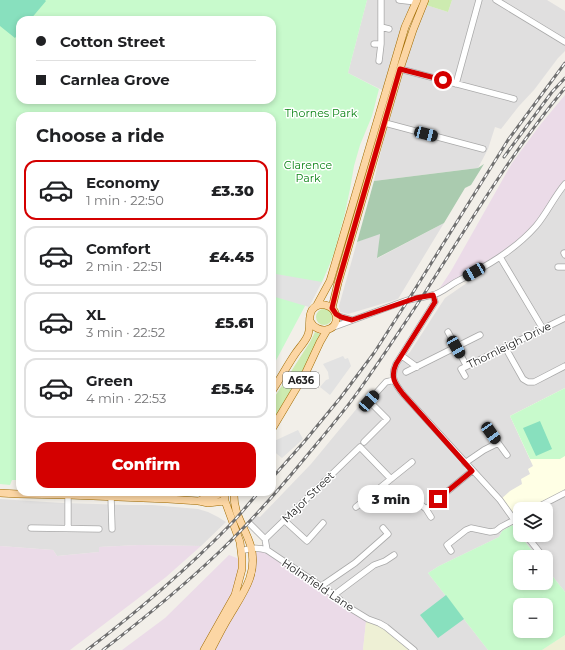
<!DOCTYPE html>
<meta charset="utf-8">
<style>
body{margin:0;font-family:Montserrat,sans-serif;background:#f2f2f2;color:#202124;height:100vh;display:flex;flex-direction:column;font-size:15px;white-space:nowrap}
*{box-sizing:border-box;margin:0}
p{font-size:13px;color:#757577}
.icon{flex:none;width:22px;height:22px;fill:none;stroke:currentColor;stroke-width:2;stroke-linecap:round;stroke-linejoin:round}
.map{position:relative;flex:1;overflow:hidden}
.panel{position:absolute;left:16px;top:112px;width:260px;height:384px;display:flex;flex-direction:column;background:#fff;border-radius:12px;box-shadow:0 2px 6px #0003}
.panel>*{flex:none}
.top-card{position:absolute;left:16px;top:16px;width:260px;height:88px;border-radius:12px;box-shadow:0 2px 6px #0003;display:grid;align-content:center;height:88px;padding:0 20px;background:#fff}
.controls{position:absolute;left:513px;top:502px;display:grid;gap:8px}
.controls a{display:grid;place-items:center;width:40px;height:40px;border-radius:8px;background:#fff;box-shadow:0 2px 6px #0003;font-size:20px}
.end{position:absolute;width:18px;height:18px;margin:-9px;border:5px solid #d40000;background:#fff;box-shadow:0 0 0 2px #fff}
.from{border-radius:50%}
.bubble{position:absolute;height:28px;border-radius:12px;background:#fff;box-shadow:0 2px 6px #0003;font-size:13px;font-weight:800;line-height:28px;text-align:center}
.car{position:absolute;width:12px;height:24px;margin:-12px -6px;border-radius:5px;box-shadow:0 0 3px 1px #0007;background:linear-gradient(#222 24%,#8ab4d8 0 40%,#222 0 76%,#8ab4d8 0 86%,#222 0)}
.top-card b{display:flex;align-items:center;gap:14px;height:38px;font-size:15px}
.top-card b+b{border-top:1px solid #e0e0e0}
.top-card i{width:10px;height:10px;background:#202124}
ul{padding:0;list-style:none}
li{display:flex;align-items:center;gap:12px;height:60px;margin:0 8px 6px;padding:0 12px;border:2px solid #e0e0e0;border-radius:12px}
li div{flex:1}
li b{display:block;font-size:15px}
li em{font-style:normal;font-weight:800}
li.active{border-color:#d40000}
li>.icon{width:36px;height:36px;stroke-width:1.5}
h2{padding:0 20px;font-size:18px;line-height:48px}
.cta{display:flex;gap:8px;margin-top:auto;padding:8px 20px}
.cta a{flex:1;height:46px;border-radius:12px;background:#d40000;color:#fff;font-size:16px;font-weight:800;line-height:46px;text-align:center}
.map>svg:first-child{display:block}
</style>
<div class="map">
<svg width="565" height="650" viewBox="0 0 565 650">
<rect width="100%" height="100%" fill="#f2efe9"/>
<path fill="#e0dfdf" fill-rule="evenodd" d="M367,0H417L386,92L348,73Z
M452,0H547L565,11V51L558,58L534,90L519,106L501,129L495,127L488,149L478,168L374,181L400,69L423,4L448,12Z
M565,184V592L546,568V557H537L512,525L502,531L499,537L439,566L428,573L488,650H414L267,550L265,539L251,522L256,516L260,517L311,464L363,401H369L386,382L394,380L395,371L404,357L410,352L445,298L490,267ZM520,509H546V535H520Z
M444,223L398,299L348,314L340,312L339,306L357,242L380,233L378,258Z
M0,499L62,503L129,505H152L198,509L208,512L218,517L226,522L201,546L139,545L99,547V552L57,556L53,550L0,546Z"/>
<path fill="#ebdbe8" d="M565,95V184L529,234L487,263L439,289L451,271L512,163L540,125Z
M139,545L201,546L166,577L136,600L70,650H0V546L53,550L57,556L99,552V547Z
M251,548H261L368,619L366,622L363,650H211L247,588Z
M229,555L242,560L238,584L204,650H122L165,618Z"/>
<path fill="#ffffe5" d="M565,388V493L534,509H520V517L514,520L500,500L510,491L522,484L521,479L530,474L528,469L533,466L510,416Z"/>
<path fill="#eef0d5" d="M368,619L379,623L414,650H363L366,622Z
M565,635V650H542Z"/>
<path fill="#cdebb0" d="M425,0H452L448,12L423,4Z
M316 317a8 8 0 1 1 16 0a8 8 0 1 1-16 0Z
M315,332L320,334L308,361L292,391L272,423V401L310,342Z"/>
<path fill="#aacbaf" d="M484,164L471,185L465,188L444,223L377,258L380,234L357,242L374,181L478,168Z"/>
<path fill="#c8facc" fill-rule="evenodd" d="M0,0H367L348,73L379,89L372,116L360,145L354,166L350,189L345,213L334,253L329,266L322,282L305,306L272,368V116H20V480H12L10,485L0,484ZM20,20H272V100H20Z
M565,388V456L560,459H530L510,416Z
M512,525L537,557H520V583H546V568L565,592V635L542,650H488L428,573L439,566L499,537L502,531ZM520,605H546V631H520Z"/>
<path fill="#88e0be" d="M0,0H45L46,1L30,20H20V32L15,38L0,26Z
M540,421L552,449L536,456L523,428Z
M446,595L464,619L438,638L420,615Z"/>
<path fill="#e2e2e2" d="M276,274L322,282L309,307L272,296V288Z
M343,356L345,359L348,358L351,366L330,395L320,387L326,380L329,379L328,372L323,364Z
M298,430L303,439L282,458L272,450V442Z"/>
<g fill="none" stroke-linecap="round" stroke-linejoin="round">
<g stroke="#a9a9a9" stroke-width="7">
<path id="minor" d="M399,0L416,2
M496,0L565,42
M381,27L389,29
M374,44H381
M379,61L381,44V0
M400,69L514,99
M456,84L479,0
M385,123L483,149
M564,253L565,255
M500,257L543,329
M558,267H565
M433,295L435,302L396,364C390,377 395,384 403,394L500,500L520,528
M336,315L341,317L352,320
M331,328L405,301C415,298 423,298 432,295C440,294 449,286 456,282C485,267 514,251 536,226C547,213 554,197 565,184
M448,332L465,363
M505,347L523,379L528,382H534L565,366
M402,356L417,367
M406,372L480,335
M465,376L461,369L565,318
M491,433L507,455
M364,442L387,419L369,401L386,382L394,380
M465,463L484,450L498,443
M111,497L112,529
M419,503L426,509L431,517
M356,507L412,462
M426,509L472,471
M534,509L565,493
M284,520L307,541L323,523
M250,524L265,539
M31,528L99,529
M68,528V495
M526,535L541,554
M267,550L265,539L360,447L391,479
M241,551C251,548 257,547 267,550L334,595L350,608L368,619L379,623L386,627L414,650
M451,551L447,545L466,530L471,528L490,532L496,531L501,527L520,517
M320,587L355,563L388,534L383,528
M334,595L374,565L385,561L394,555"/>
</g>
<g stroke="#a06b00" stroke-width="8">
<path id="major" d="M317,305L330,281L405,27L417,0
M332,308L338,283L400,69L413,30L425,0
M272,391C280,379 287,366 295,354C299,348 304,343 307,337C312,328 307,318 312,310C318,301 333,304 336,315C339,332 317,335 310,321
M272,429L306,372L320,342L327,330
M0,493L18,494L68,495L168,499L199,501L208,503L225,501
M199,501L207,497L224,493
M204,650L235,595L238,584L242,569V558L240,542L225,501L224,492
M211,650C217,638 223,626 230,615C243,593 258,574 251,547C245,526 233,515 234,492"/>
</g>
<use href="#minor" stroke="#fff" stroke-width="5.5"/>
<use href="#major" stroke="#fcd6a4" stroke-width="7"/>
<g stroke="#707070" stroke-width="3">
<path id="rail" d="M504,157L552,92L565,78
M272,478L304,442L341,397L374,353L412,294L508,140L565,63
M87,650C137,612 185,571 229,526C240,515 249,503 259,492
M103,650C142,620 180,589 216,555C248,525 277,492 305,458C324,435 343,413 360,389C382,358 403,326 424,294C469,224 511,153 565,88"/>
</g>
<use href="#rail" stroke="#fff" stroke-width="1.5" stroke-dasharray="4.5" stroke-linecap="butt"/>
</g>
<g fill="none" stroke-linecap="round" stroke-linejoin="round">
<path stroke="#d40000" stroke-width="5" d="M438,499L472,471L403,394C395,384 390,377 396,364L435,302L433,295L416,298L352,320L341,317L336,314L332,308L338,283L400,69L443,80"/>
</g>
<g text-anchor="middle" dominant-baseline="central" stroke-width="3" stroke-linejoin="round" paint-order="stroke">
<rect fill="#fff" stroke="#646464" stroke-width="1" x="283" y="372" width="36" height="16" rx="3"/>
<g font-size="10" font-weight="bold" fill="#222">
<text x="301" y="380">A636</text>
</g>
<g font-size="11" fill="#0c8416" stroke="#fff">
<text x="321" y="113">Thornes Park</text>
<text x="308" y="165">Clarence<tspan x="308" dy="13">Park</tspan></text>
</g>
<g font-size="11" fill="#222" stroke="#fff">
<text transform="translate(509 345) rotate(-26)">Thornleigh Drive</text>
<text transform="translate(308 497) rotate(-44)">Major Street</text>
<text transform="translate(318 585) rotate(34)">Holmfield Lane</text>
</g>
</g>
</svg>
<div class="controls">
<a><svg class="icon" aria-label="layers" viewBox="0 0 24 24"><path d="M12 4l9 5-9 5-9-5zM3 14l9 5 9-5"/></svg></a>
<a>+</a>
<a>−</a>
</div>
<i class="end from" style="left:443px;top:80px"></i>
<i class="end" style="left:438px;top:499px"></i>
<div class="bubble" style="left:358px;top:485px;width:66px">3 min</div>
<i class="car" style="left:426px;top:134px;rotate:105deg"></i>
<i class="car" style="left:474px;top:272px;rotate:240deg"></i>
<i class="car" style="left:456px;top:347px;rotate:150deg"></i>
<i class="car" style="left:369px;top:401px;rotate:42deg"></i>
<i class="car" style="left:491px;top:433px;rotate:145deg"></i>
<div class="top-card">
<b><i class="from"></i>Cotton Street</b>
<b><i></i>Carnlea Grove</b>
</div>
<section class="panel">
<h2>Choose a ride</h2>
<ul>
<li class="active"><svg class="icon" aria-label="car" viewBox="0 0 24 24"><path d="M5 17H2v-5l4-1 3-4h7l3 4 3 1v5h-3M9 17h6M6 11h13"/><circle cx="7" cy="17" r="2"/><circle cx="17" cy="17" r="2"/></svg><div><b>Economy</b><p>1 min · 22:50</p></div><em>£3.30</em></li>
<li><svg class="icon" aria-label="car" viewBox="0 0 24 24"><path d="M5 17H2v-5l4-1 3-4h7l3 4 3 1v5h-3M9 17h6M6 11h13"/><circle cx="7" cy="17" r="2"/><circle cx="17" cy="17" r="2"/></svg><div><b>Comfort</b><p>2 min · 22:51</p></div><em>£4.45</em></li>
<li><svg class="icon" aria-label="car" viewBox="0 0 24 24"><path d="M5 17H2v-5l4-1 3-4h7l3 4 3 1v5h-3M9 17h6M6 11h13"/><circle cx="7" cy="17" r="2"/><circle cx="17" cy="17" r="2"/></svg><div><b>XL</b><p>3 min · 22:52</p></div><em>£5.61</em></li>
<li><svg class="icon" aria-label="car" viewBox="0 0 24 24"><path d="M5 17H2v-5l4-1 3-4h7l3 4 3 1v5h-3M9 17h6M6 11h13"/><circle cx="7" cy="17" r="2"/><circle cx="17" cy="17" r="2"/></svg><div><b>Green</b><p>4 min · 22:53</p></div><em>£5.54</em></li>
</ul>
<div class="cta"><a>Confirm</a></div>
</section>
</div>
